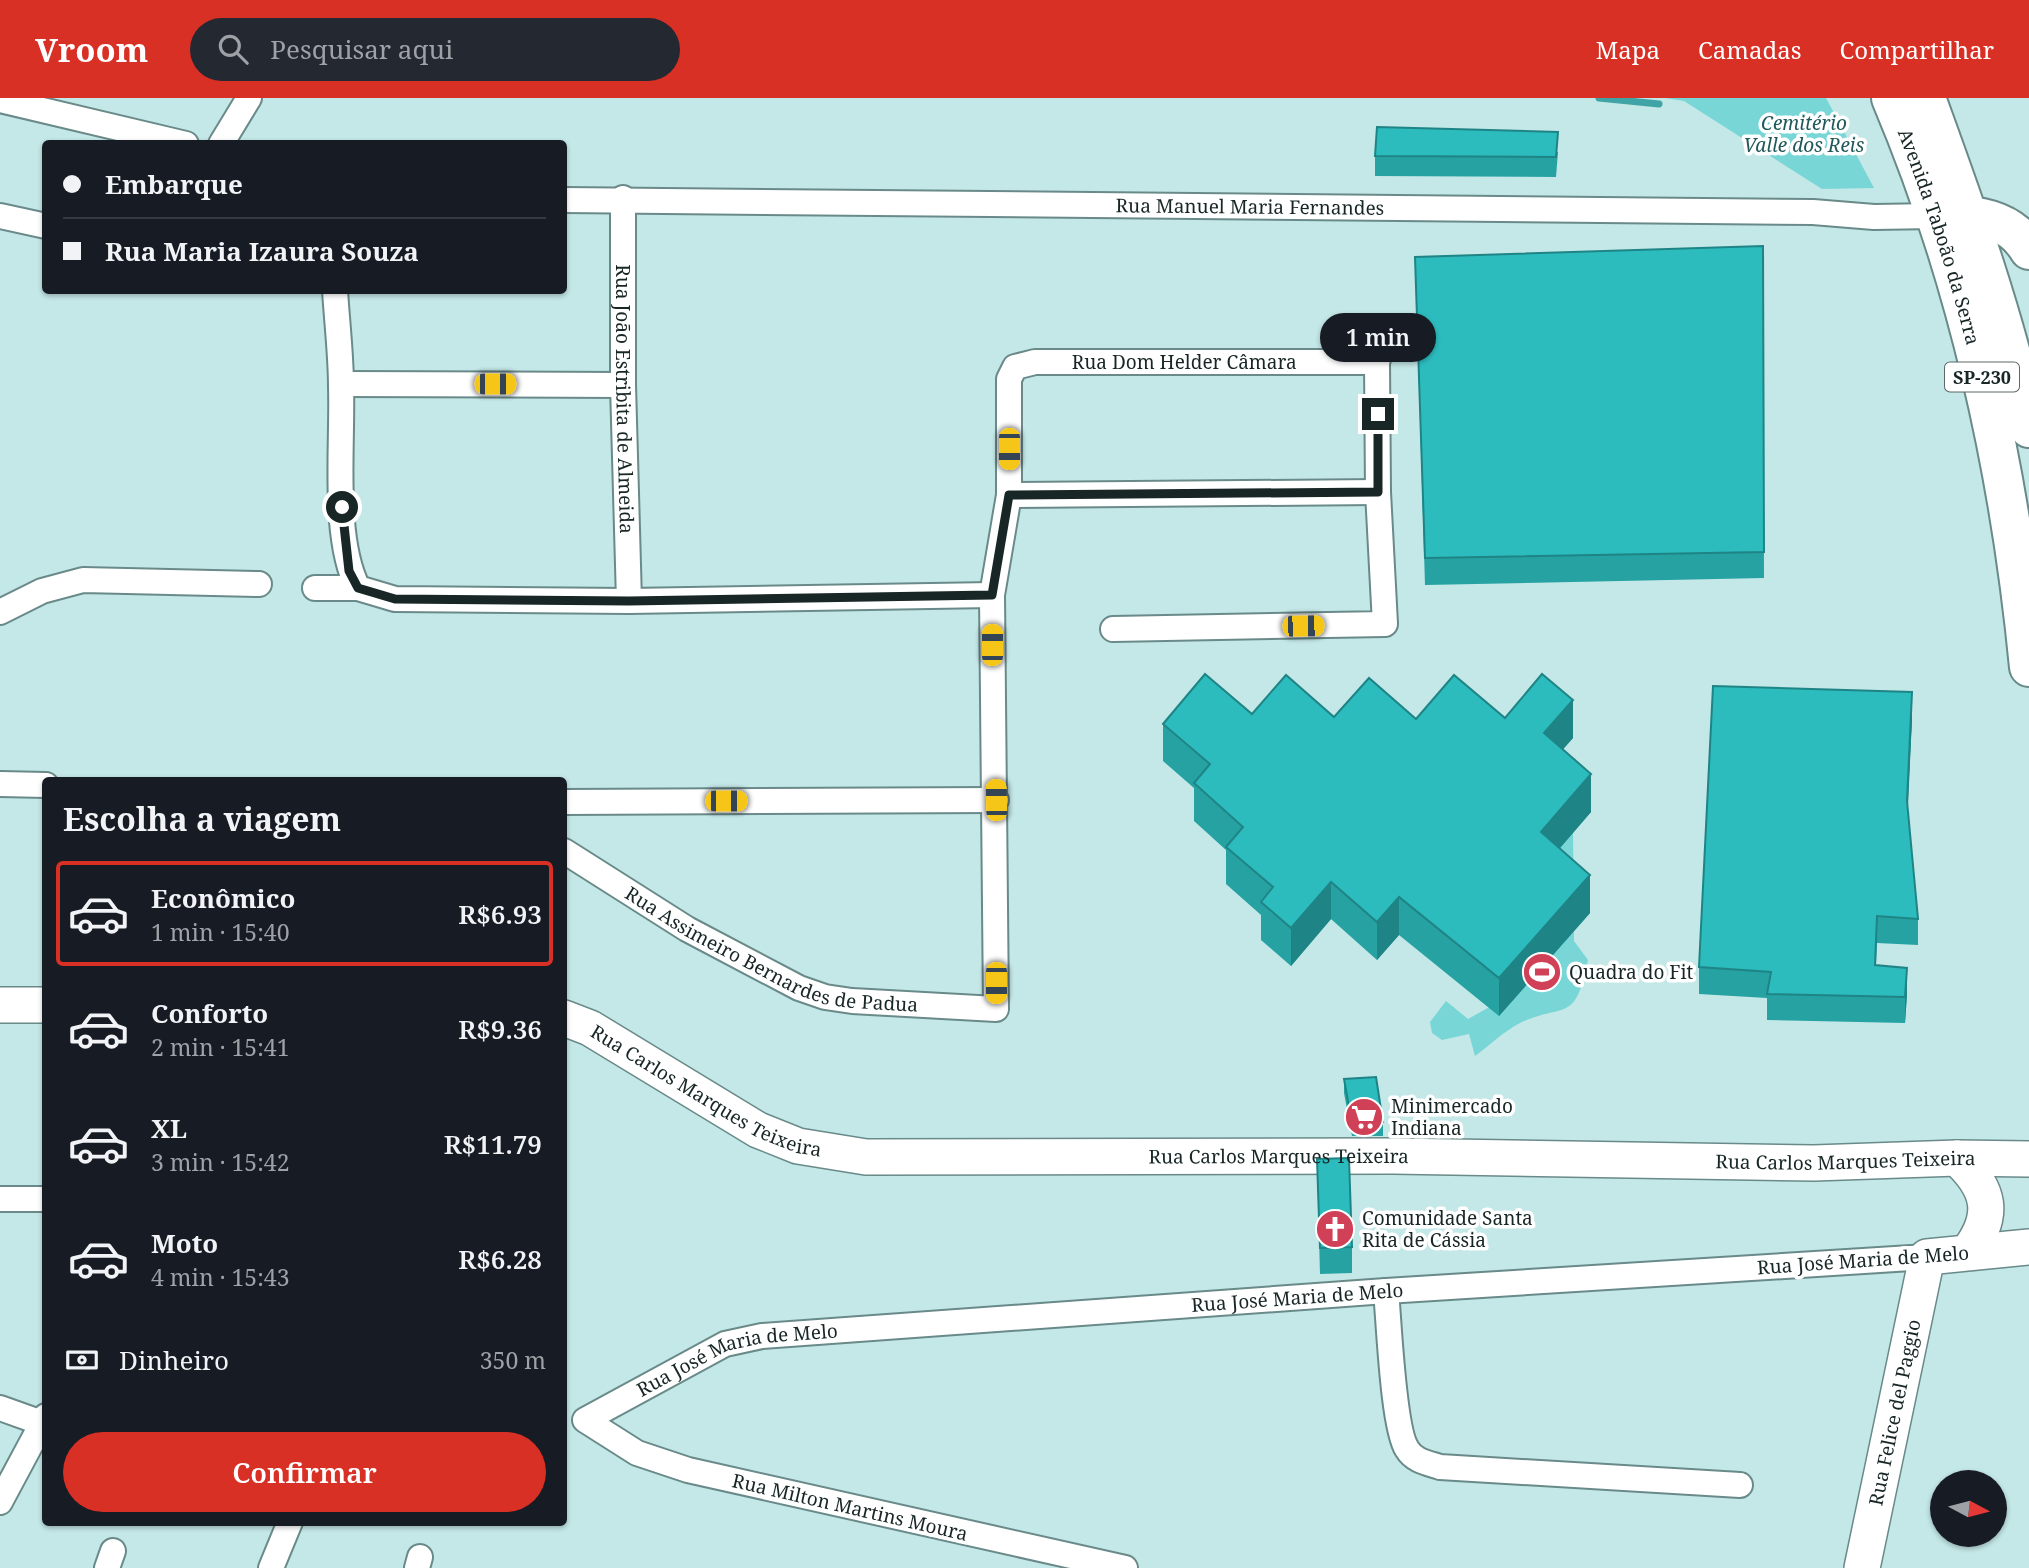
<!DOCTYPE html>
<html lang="pt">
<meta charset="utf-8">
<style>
body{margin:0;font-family:"Noto Serif",serif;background:#242831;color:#f1f3f6;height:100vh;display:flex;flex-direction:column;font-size:26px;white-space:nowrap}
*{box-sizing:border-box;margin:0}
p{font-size:23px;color:#9ea1a6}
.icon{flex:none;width:38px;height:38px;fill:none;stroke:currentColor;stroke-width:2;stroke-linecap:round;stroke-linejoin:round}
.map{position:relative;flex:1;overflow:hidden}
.sheet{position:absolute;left:42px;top:679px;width:525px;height:749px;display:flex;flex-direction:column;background:#171b24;border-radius:7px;box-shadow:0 2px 5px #0004}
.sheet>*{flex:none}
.guide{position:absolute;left:42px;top:42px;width:525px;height:154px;border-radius:7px;box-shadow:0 2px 5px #0004;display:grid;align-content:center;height:154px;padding:0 21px;background:#171b24}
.needle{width:46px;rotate:97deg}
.controls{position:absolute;left:1930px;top:1372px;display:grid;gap:14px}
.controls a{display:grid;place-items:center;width:77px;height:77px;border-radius:50%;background:#171b24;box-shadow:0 2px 5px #0004;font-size:35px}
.end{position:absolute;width:32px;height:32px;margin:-16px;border:9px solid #182626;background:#fff;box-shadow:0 0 0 4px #fff}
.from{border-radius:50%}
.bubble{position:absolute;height:49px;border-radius:24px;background:#171b24;box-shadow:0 2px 5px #0004;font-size:23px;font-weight:600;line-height:49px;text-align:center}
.car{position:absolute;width:21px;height:42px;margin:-21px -10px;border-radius:9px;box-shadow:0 0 5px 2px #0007;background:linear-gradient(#f5c518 24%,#345 0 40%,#f5c518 0 76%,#345 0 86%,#f5c518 0)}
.guide b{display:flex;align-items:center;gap:24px;height:66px;font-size:26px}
.guide b+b{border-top:2px solid #363941}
.guide i{width:18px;height:18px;background:#f1f3f6}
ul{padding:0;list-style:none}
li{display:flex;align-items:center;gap:21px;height:105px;margin:0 14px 10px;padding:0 7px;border:4px solid transparent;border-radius:7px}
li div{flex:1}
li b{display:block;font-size:26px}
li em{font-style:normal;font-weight:600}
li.selected{border-color:#d93025}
li>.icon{width:63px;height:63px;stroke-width:1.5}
h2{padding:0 21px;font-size:32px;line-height:84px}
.pay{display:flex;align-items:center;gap:18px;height:77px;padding:0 21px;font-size:26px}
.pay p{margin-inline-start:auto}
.primary-button{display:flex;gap:14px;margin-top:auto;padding:14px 21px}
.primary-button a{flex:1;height:80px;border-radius:42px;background:#d93025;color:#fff;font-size:28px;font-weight:600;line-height:80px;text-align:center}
header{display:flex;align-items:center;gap:42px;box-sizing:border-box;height:98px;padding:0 35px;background:#d93025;color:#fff}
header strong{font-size:33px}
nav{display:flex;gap:38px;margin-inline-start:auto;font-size:24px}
.search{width:490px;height:63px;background:#242831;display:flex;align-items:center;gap:18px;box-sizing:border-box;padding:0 24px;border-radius:38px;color:#9ea1a6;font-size:26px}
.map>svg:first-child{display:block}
</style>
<header>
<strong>Vroom</strong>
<div class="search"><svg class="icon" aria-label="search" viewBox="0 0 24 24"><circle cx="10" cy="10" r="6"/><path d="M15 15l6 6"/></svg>Pesquisar aqui</div>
<nav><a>Mapa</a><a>Camadas</a><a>Compartilhar</a></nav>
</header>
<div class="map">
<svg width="2029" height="1470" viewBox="0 0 2029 1470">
<rect width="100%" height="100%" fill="#c4e7e7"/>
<path fill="#78d6d7" d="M1665,0H1826L1874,90L1822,91L1684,3Z
M1573,731L1574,843L1588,862C1575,927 1565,904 1520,925C1504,933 1489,948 1475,958L1469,936L1442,942L1432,935L1430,924L1446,903L1468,921L1493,907L1522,774Z"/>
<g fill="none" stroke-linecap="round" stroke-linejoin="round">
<path stroke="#40a4a6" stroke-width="7" d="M1599,0L1659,6"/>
<g stroke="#698a89" stroke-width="28">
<g id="street">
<path d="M0,2L186,46"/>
<path d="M221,46L249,0"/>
<path id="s1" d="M623,100V287L629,503"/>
<path id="s2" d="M564,102L1813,114L1874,119L1935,118"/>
<path d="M0,118L46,128"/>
<path d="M335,192C337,225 341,257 341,289C343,347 332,440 358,490L395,501L629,503L992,497"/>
<path d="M341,286L623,287"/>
<path d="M1009,397L1378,394"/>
<path d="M315,490H358"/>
<path d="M0,514L42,493L83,482L259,486"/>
<path d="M1113,531L1385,526L1378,394L1377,264L1385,242"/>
<path d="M0,686L46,687"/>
<path d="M564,704L996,702"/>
<path id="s3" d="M564,753L687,831L799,890L825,899L852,903L996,911L992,497L1009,397V281L1015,269L1035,264H1377"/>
<path d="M0,1101H46"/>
<path d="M1386,1193C1389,1224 1393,1330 1407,1351C1414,1363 1428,1365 1440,1369L1740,1387"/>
<path d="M0,1310L42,1325"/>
<path d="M0,1404L46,1318"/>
<path d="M107,1470L113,1453"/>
<path d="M271,1470L290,1424"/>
<path d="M417,1470L420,1459"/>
<path id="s4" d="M1125,1470L688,1372L637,1355L585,1322L725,1246L762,1238L1386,1193L1927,1159"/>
</g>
</g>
<g stroke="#698a89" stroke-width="38">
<g id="secondary">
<path d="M0,907H46"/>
<path id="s5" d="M564,920L590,930L758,1032L798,1048L866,1059L1393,1058L1814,1065L1957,1060L2029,1061"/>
<path d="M1957,1060C1990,1091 1996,1117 1968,1154"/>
<path id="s6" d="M1862,1470L1927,1159L2029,1149"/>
</g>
</g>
<g stroke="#698a89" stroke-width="42">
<g id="highway">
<path id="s7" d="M1891,0C1968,182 2010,373 2029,569"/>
<path d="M1926,0C1965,107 2005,218 2029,330"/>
<path d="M1946,117C1979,116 2012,122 2029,152"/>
</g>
</g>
<use href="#street" stroke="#fff" stroke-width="24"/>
<use href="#secondary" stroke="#fff" stroke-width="35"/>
<use href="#highway" stroke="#fff" stroke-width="38"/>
</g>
<path fill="#26a2a3" d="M1558,54L1556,79L1375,78V58Z
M1763,148L1764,480L1425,487L1415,159Z
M1252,616L1334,619L1416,621L1505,620L1573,640L1563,651L1591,714L1560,750L1590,815L1499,918L1399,837L1377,862L1331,821L1291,868L1261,842V817L1226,786V752L1194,723V690L1163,663V626Z
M1912,621L1907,711L1918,821V847L1877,845L1876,867L1907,896L1905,925L1767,922V900L1699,896V869Z
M1344,981L1383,1024V1038H1352L1344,995Z
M1317,1061L1352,1149V1175L1320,1176Z"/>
<path fill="#1f8485" d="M1912,594V621L1907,729V703Z
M1573,602V640L1544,673V635Z
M1591,676V714L1541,772V734Z
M1590,777V815L1499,918V880Z
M1331,784V821L1291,868V830Z
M1399,799V837L1377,862V824Z
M1907,870V896L1905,925V899Z"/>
<path fill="#2cbcbe" stroke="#1f8485" stroke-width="2" d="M1377,29L1558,34L1556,59L1375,58Z
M1763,148L1764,454L1425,460L1415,159Z
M1205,576L1252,616L1286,577L1334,619L1369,580L1416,621L1454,577L1505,620L1542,576L1573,602L1544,635L1591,676L1541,734L1590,777L1499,880L1399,799L1377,824L1331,784L1291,830L1261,804L1273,789L1226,749L1243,729L1194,685L1210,666L1163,626Z
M1713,588L1912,594L1907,703L1918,821L1877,818L1875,867L1907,870L1905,899L1767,896L1771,874L1699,869Z
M1376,979L1383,1024L1352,1025L1344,981Z
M1349,1060L1352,1149L1320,1150L1317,1061Z"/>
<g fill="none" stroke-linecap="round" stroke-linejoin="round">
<path stroke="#182626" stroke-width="9" d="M342,409L349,473L358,490L395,501L629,503L992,497L1009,397L1378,394V316"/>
</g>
<defs>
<g id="stadium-disc" transform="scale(2.0125)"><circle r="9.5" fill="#d04056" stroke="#fff"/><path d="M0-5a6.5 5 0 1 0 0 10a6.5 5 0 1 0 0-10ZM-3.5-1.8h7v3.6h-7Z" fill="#fff"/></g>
<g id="supermarket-disc" transform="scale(2.0125)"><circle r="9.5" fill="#d04056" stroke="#fff"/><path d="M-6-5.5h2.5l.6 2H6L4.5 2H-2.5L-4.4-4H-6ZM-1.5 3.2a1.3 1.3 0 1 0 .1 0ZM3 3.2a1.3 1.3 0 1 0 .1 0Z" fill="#fff"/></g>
<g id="church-disc" transform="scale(2.0125)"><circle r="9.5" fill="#d04056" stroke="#fff"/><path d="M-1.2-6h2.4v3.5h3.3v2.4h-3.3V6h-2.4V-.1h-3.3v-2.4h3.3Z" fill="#fff"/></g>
</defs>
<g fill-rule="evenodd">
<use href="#stadium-disc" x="1542" y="874"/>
<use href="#supermarket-disc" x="1364" y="1019"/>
<use href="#church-disc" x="1335" y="1131"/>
</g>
<g text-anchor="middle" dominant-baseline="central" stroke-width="7" stroke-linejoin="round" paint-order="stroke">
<rect fill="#fff" stroke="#5d6767" stroke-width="2" x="1945" y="264.5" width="74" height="29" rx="5"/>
<g font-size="18" font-weight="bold" fill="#182626">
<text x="1982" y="279">SP-230</text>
</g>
<g font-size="19" font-style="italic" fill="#21595a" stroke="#fff">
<text x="1804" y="25">Cemitério<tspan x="1804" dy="22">Valle dos Reis</tspan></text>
</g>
<g font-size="19" fill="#182626" stroke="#fff">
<text stroke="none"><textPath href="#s2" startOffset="686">Rua Manuel Maria Fernandes</textPath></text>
<text stroke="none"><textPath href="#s7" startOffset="147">Avenida Taboão da Serra</textPath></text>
<text stroke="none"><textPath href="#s3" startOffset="1286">Rua Dom Helder Câmara</textPath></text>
<text stroke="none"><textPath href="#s1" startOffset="201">Rua João Estribita de Almeida</textPath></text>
<text stroke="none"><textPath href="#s3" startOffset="234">Rua Assimeiro Bernardes de Padua</textPath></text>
<text stroke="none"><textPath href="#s5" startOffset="161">Rua Carlos Marques Teixeira</textPath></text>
<text stroke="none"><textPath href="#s5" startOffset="749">Rua Carlos Marques Teixeira</textPath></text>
<text stroke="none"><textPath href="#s5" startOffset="1316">Rua Carlos Marques Teixeira</textPath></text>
<text transform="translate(1863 1162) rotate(-4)">Rua José Maria de Melo</text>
<text stroke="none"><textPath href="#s4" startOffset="1297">Rua José Maria de Melo</textPath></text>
<text stroke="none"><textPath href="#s4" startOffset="730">Rua José Maria de Melo</textPath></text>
<text stroke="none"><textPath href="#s6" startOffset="159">Rua Felice del Paggio</textPath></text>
<text transform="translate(850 1409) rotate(13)">Rua Milton Martins Moura</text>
</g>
<g font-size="19" fill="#182626" stroke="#fff" text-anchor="start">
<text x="1569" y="874">Quadra do Fit</text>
<text x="1391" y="1008">Minimercado<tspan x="1391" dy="22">Indiana</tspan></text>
<text x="1362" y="1120">Comunidade Santa<tspan x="1362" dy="22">Rita de Cássia</tspan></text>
</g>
</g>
</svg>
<div class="controls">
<a><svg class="needle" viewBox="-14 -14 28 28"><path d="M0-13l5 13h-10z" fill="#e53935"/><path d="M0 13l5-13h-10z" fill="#9ea1a6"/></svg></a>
</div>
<i class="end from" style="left:342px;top:409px"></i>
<i class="end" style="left:1378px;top:316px"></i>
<div class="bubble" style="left:1320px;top:215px;width:116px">1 min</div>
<i class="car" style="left:495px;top:286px;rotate:90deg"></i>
<i class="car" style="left:1009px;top:351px;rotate:180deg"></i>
<i class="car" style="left:1303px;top:528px;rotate:89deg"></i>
<i class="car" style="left:992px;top:547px;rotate:0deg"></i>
<i class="car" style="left:996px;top:702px;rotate:359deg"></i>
<i class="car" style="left:726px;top:703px;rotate:90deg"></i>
<i class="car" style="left:996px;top:885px;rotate:180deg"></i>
<div class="guide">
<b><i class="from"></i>Embarque</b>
<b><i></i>Rua Maria Izaura Souza</b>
</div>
<section class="sheet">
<h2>Escolha a viagem</h2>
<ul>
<li class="selected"><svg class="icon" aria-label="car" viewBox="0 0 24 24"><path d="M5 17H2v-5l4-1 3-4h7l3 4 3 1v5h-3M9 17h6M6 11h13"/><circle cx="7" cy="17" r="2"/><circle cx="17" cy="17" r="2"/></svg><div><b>Econômico</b><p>1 min · 15:40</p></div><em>R$6.93</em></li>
<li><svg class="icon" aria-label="car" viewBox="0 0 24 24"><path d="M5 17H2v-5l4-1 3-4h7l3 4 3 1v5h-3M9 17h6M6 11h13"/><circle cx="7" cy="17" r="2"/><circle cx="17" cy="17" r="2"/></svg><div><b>Conforto</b><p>2 min · 15:41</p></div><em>R$9.36</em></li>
<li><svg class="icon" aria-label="car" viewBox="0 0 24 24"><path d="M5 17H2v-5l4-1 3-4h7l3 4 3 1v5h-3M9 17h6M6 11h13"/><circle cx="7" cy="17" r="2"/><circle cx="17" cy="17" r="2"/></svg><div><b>XL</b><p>3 min · 15:42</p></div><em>R$11.79</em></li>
<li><svg class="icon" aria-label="car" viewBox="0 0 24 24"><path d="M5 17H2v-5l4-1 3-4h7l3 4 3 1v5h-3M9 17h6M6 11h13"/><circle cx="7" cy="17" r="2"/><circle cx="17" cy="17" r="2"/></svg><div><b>Moto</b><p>4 min · 15:43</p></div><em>R$6.28</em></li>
</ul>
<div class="pay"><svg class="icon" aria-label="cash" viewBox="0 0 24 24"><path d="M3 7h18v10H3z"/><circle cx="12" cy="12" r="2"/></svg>Dinheiro<p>350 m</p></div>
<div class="primary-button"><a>Confirmar</a></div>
</section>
</div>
